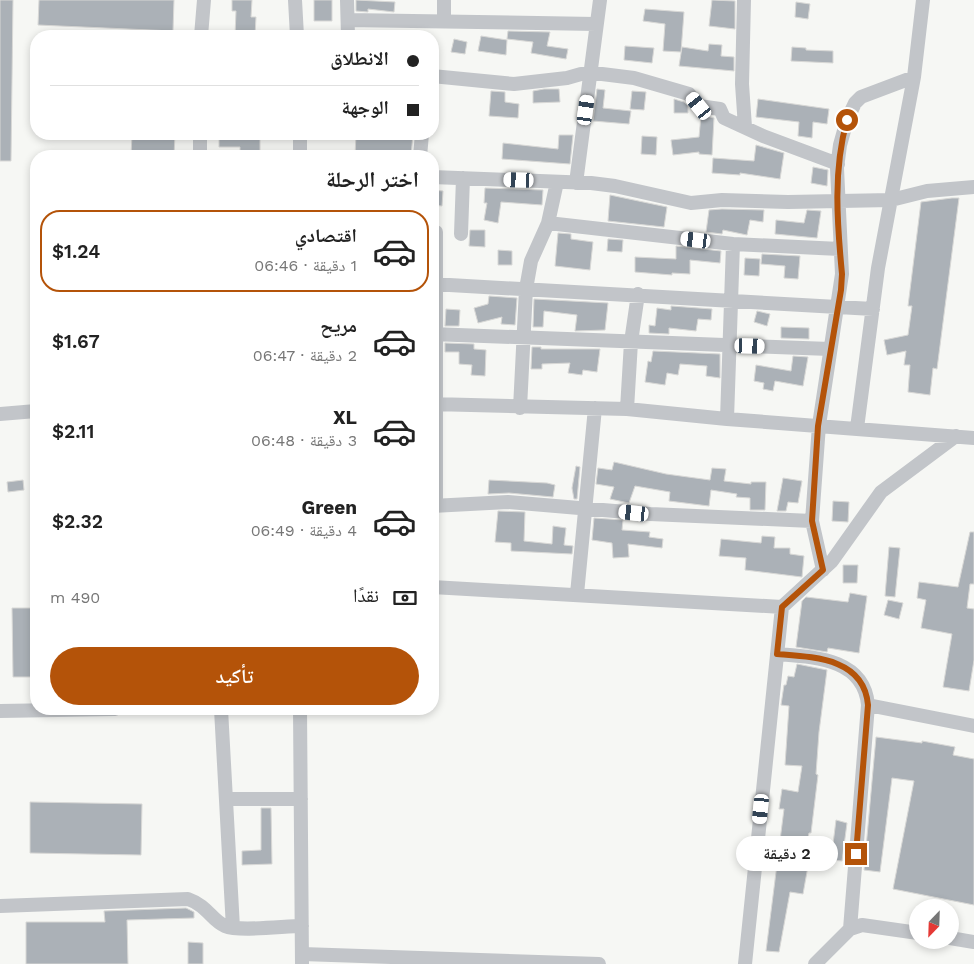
<!DOCTYPE html>
<html lang="ar">
<meta charset="utf-8">
<style>
body{margin:0;font-family:"Work Sans","Noto Naskh Arabic",sans-serif;background:#f2f2f2;color:#222;direction:rtl;height:100vh;display:flex;flex-direction:column;font-size:19px;white-space:nowrap}
*{box-sizing:border-box;margin:0}
p{font-size:16px;color:#767676}
.icon{flex:none;width:28px;height:28px;fill:none;stroke:currentColor;stroke-width:2;stroke-linecap:round;stroke-linejoin:round}
.map{position:relative;flex:1;overflow:hidden;direction:ltr}
.panel{position:absolute;left:30px;top:150px;width:409px;height:565px;display:flex;flex-direction:column;background:#fff;border-radius:20px;box-shadow:0 2px 8px #0003;direction:rtl}
.panel>*{flex:none}
.top-card{position:absolute;left:30px;top:30px;width:409px;height:110px;border-radius:20px;box-shadow:0 2px 8px #0003;direction:rtl;display:grid;align-content:center;height:110px;padding:0 20px;background:#fff}
.needle{width:32px;rotate:203deg}
.fabs{position:absolute;left:909px;top:899px;display:grid;gap:10px}
.fabs a{display:grid;place-items:center;width:50px;height:50px;border-radius:50%;background:#fff;box-shadow:0 2px 8px #0003;font-size:25px}
.end{position:absolute;width:22px;height:22px;margin:-11px;border:6px solid #b45309;background:#fff;box-shadow:0 0 0 2px #fff}
.from{border-radius:50%}
.bubble{position:absolute;height:35px;border-radius:18px;background:#fff;box-shadow:0 2px 8px #0003;font-size:16px;font-weight:600;line-height:35px;text-align:center;direction:rtl}
.car{position:absolute;width:15px;height:30px;margin:-15px -8px;border-radius:6px;box-shadow:0 0 4px 1px #0007;background:linear-gradient(#fff 24%,#345 0 40%,#fff 0 76%,#345 0 86%,#fff 0)}
.top-card b{display:flex;align-items:center;gap:18px;height:48px;font-size:19px}
.top-card b+b{border-top:1px solid #e0e0e0}
.top-card i{width:12px;height:12px;background:#222}
ul{padding:0;list-style:none}
li{display:flex;align-items:center;gap:15px;height:82px;margin:0 10px 8px;padding:0 10px;border:2px solid transparent;border-radius:20px}
li div{flex:1}
li b{display:block;font-size:19px}
li em{font-style:normal;font-weight:600}
li.selected{border-color:#b45309}
li>.icon{width:45px;height:45px;stroke-width:1.5}
h2{padding:0 20px;font-size:22px;line-height:60px}
.pay{display:flex;align-items:center;gap:12px;height:55px;padding:0 20px;font-size:19px}
.pay p{margin-inline-start:auto}
.button{display:flex;gap:10px;margin-top:auto;padding:10px 20px}
.button a{flex:1;height:58px;border-radius:30px;background:#b45309;color:#fff;font-size:20px;font-weight:600;line-height:58px;text-align:center}
.map>svg:first-child{display:block}
</style>
<div class="map">
<svg width="974" height="964" viewBox="0 0 974 964">
<rect width="100%" height="100%" fill="#f6f7f4"/>
<path fill="#abb1b7" stroke="#d8d8d6" d="M0,0H13L11,161H0Z
M39,0H174L173,31L38,25Z
M232,0H252L251,17H256L255,36H235L236,11H232Z
M314,0H332V21H314Z
M356,0L395,2L394,12L368,9V12L356,11Z
M712,0L735,1V29L709,26Z
M796,2L810,4L808,19L795,17Z
M645,9L684,12L681,52L663,51L665,24L643,21Z
M508,31L550,32L547,46L568,49L566,59L531,53L533,42L507,39Z
M481,36L507,40L506,55L478,51Z
M454,39L467,42L465,54L451,52Z
M709,44L722,45L721,56L734,57V71L679,66L682,47L708,51Z
M625,46L654,48L652,63L624,60Z
M792,47L806,48V50L833,51V63L791,61Z
M544,89H559L560,102L533,103V91Z
M597,89L605,90L603,108L631,111L629,124L593,121Z
M491,91L505,92V102L519,104L518,118L489,116Z
M632,91L646,92L644,110L630,109Z
M674,99L684,102L688,106V113H674Z
M758,99L829,109L827,124L813,122L812,138L798,136L799,122L756,117Z
M701,115L714,118L712,155L699,154V152L673,155L671,140L699,137Z
M132,134H175L174,156H131Z
M219,134H260V156H240V147H219Z
M356,134H413L411,156H355Z
M559,135H573L570,164L502,159L503,143L558,149Z
M642,136L657,137L656,155L641,154Z
M756,145L784,153L780,179L740,173V175L712,173L713,158L754,161Z
M813,167L828,170L827,186L811,183Z
M485,188L543,190L542,205L501,202L498,223L484,220L487,203H484Z
M432,190L443,191L442,206L432,205Z
M610,195L667,207L664,227L608,221Z
M952,198H959L937,369L933,368L930,395L908,392L910,365H904L906,351L887,355L884,340L908,335L912,306H908L921,202Z
M722,209L764,210L763,222L750,220L747,235L723,230L722,234L706,232L709,210Z
M807,210L821,211L817,238L775,234L776,220L804,223Z
M470,230H485V247L469,246Z
M558,233L571,234V239L593,242L590,270L555,266Z
M608,239L623,240L622,252L607,251Z
M676,246L721,251L720,263L690,260V274L672,273V275L635,272V257L676,259Z
M498,250L512,251V265H498Z
M762,254L800,256L798,279L784,278L785,266L761,264Z
M745,258L760,259L759,276L744,275Z
M489,296L517,298L515,325L501,324L502,317L478,323L474,308L488,304Z
M534,299L608,303L605,330L575,331L577,315L544,311L543,327H533Z
M671,306L712,309L711,320L698,319L696,331L669,328V334L649,333V325L655,326L657,308L671,310Z
M446,309L460,310L459,326H445Z
M757,311L770,314L767,326L754,322Z
M781,327L809,328V339L781,338Z
M445,343L474,344V349L486,350L485,376L471,375L472,365L459,364V352H445Z
M532,347H541V349H600L597,372L583,370L582,375L568,373L570,363L542,364V369H531Z
M653,351L720,354V378L706,376L707,366L680,364L678,375L667,373L665,385L645,382L648,361L651,362Z
M793,356L808,357L803,386L775,381L773,391L763,389L764,383L754,381L756,365L791,371Z
M614,462L666,474L710,480L712,468L726,469L724,481L751,484V482H766L765,510H750V498L736,497L737,494L711,490L709,506L669,501L670,492L635,486L629,503L610,499L614,487L596,484L598,468L612,470Z
M576,466L580,467L577,499H574L572,488Z
M783,478L802,481L798,503L788,502L786,511H777Z
M23,480L24,490L8,492L7,482Z
M489,480L547,483L555,485L553,497L509,493L488,494Z
M833,501L849,502L848,522L832,521Z
M498,511L525,512L524,541L552,544L553,526L566,528L564,545L573,546L572,554L511,551V543L495,542Z
M594,518L623,520L622,530L650,532L649,537L663,539L662,548L628,544L629,557L613,558L612,543L592,540Z
M970,532H974V584H970L967,608L974,609V660L969,691L943,687L952,634L921,628L926,600L917,598L919,582L958,587Z
M762,536L775,537L774,548H790V554L804,556L802,577L745,570L746,558L719,556L721,539L761,543Z
M889,547L900,548L895,597L885,596Z
M843,565H858L857,583H843Z
M850,593L867,596L859,653L828,648L827,652L796,647L802,601L806,597L848,602Z
M888,600L903,603L899,619L884,615Z
M12,608H36V677H13Z
M797,664L827,670L819,732L816,774L818,775L811,833H809L805,855H810L803,894L790,892L779,952L766,951L784,809H779L782,789L798,792L802,766L785,765L789,706L781,705L784,685H786L788,676L794,677Z
M876,737L922,743V741L955,747L953,755L974,759V905L893,889L914,781L892,778L880,872L864,870Z
M30,802L142,804L141,855L30,853Z
M261,808H271L272,864L242,865V851L261,850Z
M836,820L847,823L842,861L831,860Z
M186,908L194,912V918L127,920L128,964H26V922H105L104,911Z
M188,942L203,943V964H188Z"/>
<g fill="none" stroke-linecap="round" stroke-linejoin="round">
<path stroke="#c2c5c9" stroke-width="14" d="M295,0L297,36
M347,0L348,36
M744,0L742,84L745,127
M348,20L596,24
M444,21V0
M201,36L204,0
M432,76L514,84L567,78L581,74H602L634,78L689,94L699,106L720,109L724,118L763,136L838,164
M200,134V156
M300,134V156
M420,156L422,134
M432,177L591,183L615,186L691,203L722,200L788,202L891,200L927,191L974,187
M576,183L600,0
M548,223L733,244L840,249
M461,234L463,178
M432,284L873,309
M432,334L830,349
M432,404L627,409L727,419L974,438
M520,408L526,289L531,261L548,223L557,182
M627,409L631,342L638,294
M0,414L36,411
M727,419L733,244
M857,428L878,268L914,77L923,0
M432,506L508,502L650,514L812,521
M436,506V232
M823,570L812,521L819,425L842,274L837,168L840,145L847,120L855,103L861,97L914,77
M432,587L782,607L832,561L881,492L956,436
M577,594L595,408
M777,654C814,657 864,658 868,705L850,929
M868,705L974,726
M221,709L233,928
M300,709L302,964
M0,711L115,709
M226,799H301
M0,906L188,899C208,906 211,920 225,926C239,932 285,926 302,926
M950,938L974,942
M302,954L599,964
M745,964L782,607
M815,964L850,929L862,925L918,933"/>
</g>
<g fill="none" stroke-linecap="round" stroke-linejoin="round">
<path stroke="#b45309" stroke-width="6" d="M847,120C833,170 837,222 842,274L841,290L818,426L812,521L823,570L782,607L777,654C814,657 864,658 868,705L856,854"/>
</g>
</svg>
<div class="fabs">
<a><svg class="needle" viewBox="-14 -14 28 28"><path d="M0-13l5 13h-10z" fill="#e53935"/><path d="M0 13l5-13h-10z" fill="#767676"/></svg></a>
</div>
<i class="end from" style="left:847px;top:120px"></i>
<i class="end" style="left:856px;top:854px"></i>
<div class="bubble" style="left:736px;top:836px;width:102px">2 دقيقة</div>
<i class="car" style="left:699px;top:106px;rotate:321deg"></i>
<i class="car" style="left:586px;top:110px;rotate:8deg"></i>
<i class="car" style="left:519px;top:180px;rotate:272deg"></i>
<i class="car" style="left:696px;top:240px;rotate:277deg"></i>
<i class="car" style="left:750px;top:346px;rotate:92deg"></i>
<i class="car" style="left:634px;top:513px;rotate:276deg"></i>
<i class="car" style="left:761px;top:809px;rotate:186deg"></i>
<div class="top-card">
<b><i class="from"></i>الانطلاق</b>
<b><i></i>الوجهة</b>
</div>
<section class="panel">
<h2>اختر الرحلة</h2>
<ul>
<li class="selected"><svg class="icon" aria-label="car" viewBox="0 0 24 24"><path d="M5 17H2v-5l4-1 3-4h7l3 4 3 1v5h-3M9 17h6M6 11h13"/><circle cx="7" cy="17" r="2"/><circle cx="17" cy="17" r="2"/></svg><div><b>اقتصادي</b><p>1 دقيقة · 06:46</p></div><em>$1.24</em></li>
<li><svg class="icon" aria-label="car" viewBox="0 0 24 24"><path d="M5 17H2v-5l4-1 3-4h7l3 4 3 1v5h-3M9 17h6M6 11h13"/><circle cx="7" cy="17" r="2"/><circle cx="17" cy="17" r="2"/></svg><div><b>مريح</b><p>2 دقيقة · 06:47</p></div><em>$1.67</em></li>
<li><svg class="icon" aria-label="car" viewBox="0 0 24 24"><path d="M5 17H2v-5l4-1 3-4h7l3 4 3 1v5h-3M9 17h6M6 11h13"/><circle cx="7" cy="17" r="2"/><circle cx="17" cy="17" r="2"/></svg><div><b>XL</b><p>3 دقيقة · 06:48</p></div><em>$2.11</em></li>
<li><svg class="icon" aria-label="car" viewBox="0 0 24 24"><path d="M5 17H2v-5l4-1 3-4h7l3 4 3 1v5h-3M9 17h6M6 11h13"/><circle cx="7" cy="17" r="2"/><circle cx="17" cy="17" r="2"/></svg><div><b>Green</b><p>4 دقيقة · 06:49</p></div><em>$2.32</em></li>
</ul>
<div class="pay"><svg class="icon" aria-label="cash" viewBox="0 0 24 24"><path d="M3 7h18v10H3z"/><circle cx="12" cy="12" r="2"/></svg>نقدًا<p>490 m</p></div>
<div class="button"><a>تأكيد</a></div>
</section>
</div>
